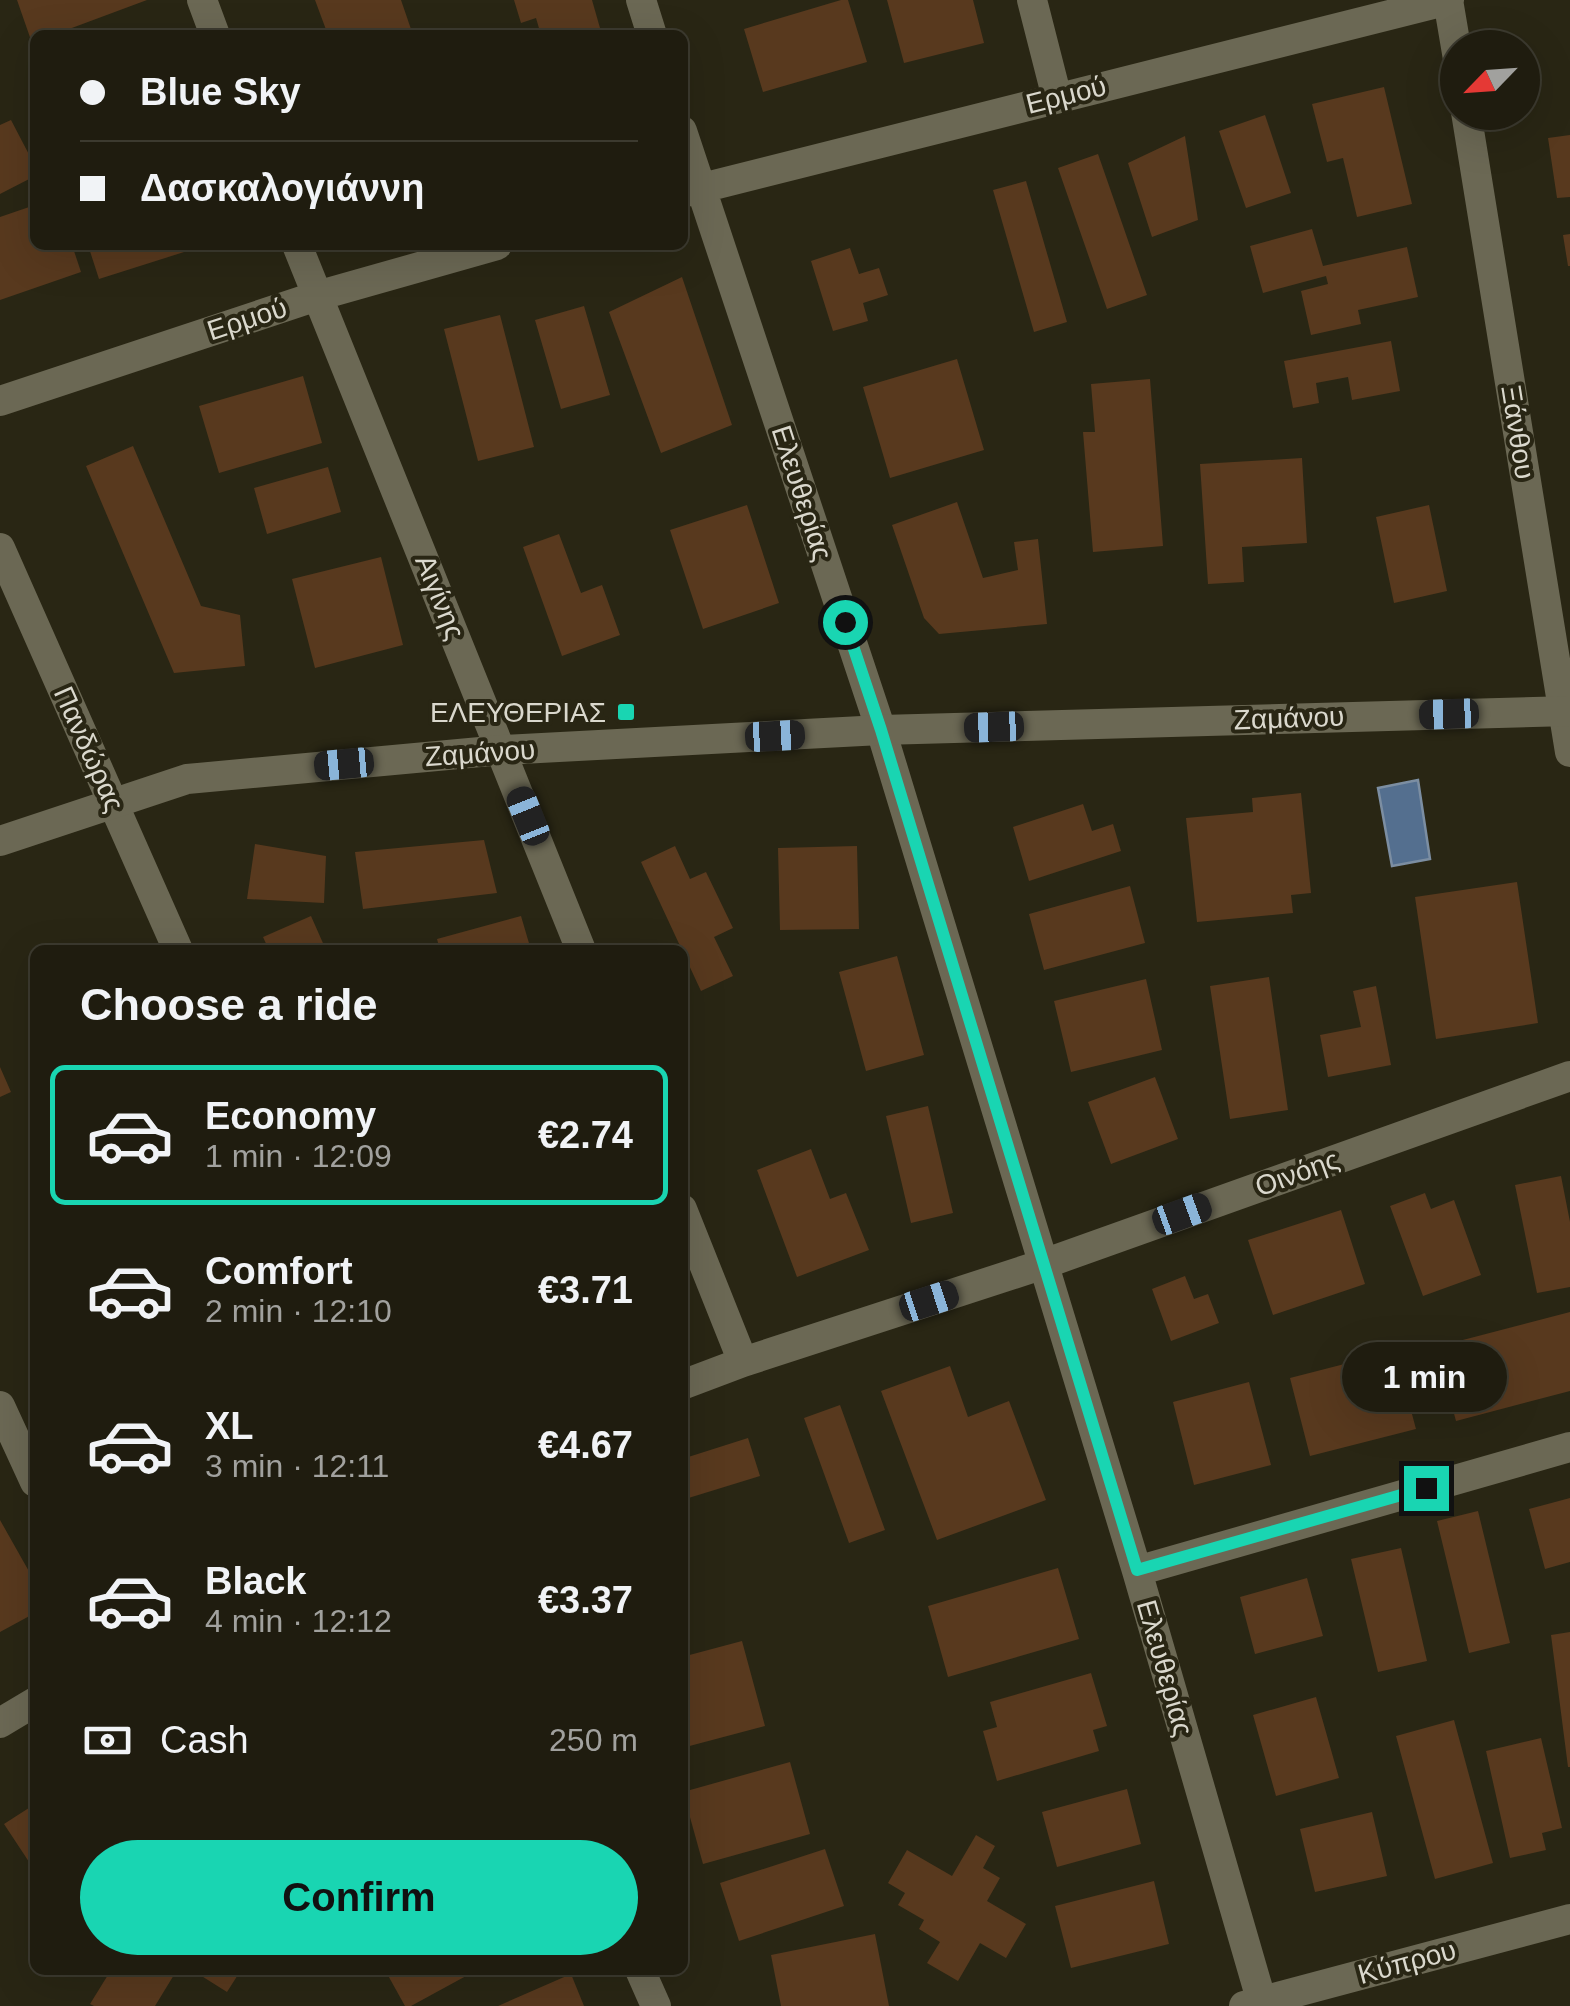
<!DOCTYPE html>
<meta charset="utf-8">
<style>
body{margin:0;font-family:Arial,sans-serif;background:#272518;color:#f1f3f6;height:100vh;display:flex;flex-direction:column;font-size:38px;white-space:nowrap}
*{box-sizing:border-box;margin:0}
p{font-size:32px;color:#a1a19e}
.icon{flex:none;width:55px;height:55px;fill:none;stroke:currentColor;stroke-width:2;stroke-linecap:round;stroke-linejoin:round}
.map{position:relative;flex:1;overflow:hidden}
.sheet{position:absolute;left:30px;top:945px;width:658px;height:1030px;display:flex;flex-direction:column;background:#1f1c0f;border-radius:15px;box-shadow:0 10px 40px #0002,0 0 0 2px #3c3a2f}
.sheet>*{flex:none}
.banner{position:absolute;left:30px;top:30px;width:658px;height:220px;border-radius:15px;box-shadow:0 10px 40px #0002,0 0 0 2px #3c3a2f;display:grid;align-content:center;height:220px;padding:0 50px;background:#1f1c0f}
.needle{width:65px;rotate:245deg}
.buttons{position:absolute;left:1440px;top:30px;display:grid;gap:20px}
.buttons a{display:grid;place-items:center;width:100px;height:100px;border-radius:50%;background:#1f1c0f;box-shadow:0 10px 40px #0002,0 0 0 2px #3c3a2f;font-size:50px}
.end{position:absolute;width:45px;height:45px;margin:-22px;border:12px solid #19d5b2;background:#111;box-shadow:0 0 0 5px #111}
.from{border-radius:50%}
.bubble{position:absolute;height:70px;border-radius:35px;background:#1f1c0f;box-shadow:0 10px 40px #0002,0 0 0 2px #3c3a2f;font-size:32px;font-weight:800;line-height:70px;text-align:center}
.car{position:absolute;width:30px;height:60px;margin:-30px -15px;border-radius:12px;box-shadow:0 0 8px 2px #0007;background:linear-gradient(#222 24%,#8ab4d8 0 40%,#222 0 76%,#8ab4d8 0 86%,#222 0)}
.banner b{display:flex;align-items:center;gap:35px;height:95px;font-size:38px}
.banner b+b{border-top:2px solid #3c3a2f}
.banner i{width:25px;height:25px;background:#f1f3f6}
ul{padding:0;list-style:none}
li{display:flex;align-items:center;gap:30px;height:140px;margin:0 20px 15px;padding:0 30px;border:5px solid transparent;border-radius:15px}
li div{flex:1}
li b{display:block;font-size:38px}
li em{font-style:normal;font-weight:800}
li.selected{border-color:#19d5b2}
li>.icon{width:90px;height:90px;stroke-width:1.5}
h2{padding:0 50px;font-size:45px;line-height:120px}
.pay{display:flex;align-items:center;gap:25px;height:110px;padding:0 50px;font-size:38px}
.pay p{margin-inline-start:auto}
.cta{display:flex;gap:20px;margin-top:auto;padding:20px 50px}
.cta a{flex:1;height:115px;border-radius:60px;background:#19d5b2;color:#111;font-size:40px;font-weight:800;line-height:115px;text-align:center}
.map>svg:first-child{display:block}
</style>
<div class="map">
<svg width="1570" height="2006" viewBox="0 0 1570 2006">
<rect width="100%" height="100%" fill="#292614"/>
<path fill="#546f8f" stroke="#7c8ea2" stroke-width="2.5" d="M1418,780L1430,859L1392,866L1378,788Z"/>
<path fill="#58391e" d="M17,0H147L53,35H35L32,43Z
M315,0H401L413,35H328Z
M514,0H592L602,35H541L536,18L521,23Z
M841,0H848L867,62L763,92L744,29Z
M887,0H973L984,43L904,63Z
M1384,87L1412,204L1357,217L1343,158L1327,162L1312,104Z
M1265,115L1291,193L1246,208L1219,131Z
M11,120L35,166V176L0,194V125Z
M1570,135V197L1557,198L1548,138Z
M1185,136L1198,220L1152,237L1128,163Z
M1098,154L1147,295L1107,309L1058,168Z
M1026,181L1067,322L1034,332L993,190Z
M35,205V245H72L81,272L0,300V217Z
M1312,229L1323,266L1407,247L1418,297L1358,310L1361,324L1311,335L1301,291L1328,284L1326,276L1263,293L1250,246Z
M1570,234V266H1568L1563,235Z
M88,245H203V246L99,279Z
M850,248L859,274L879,268L888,295L863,303L868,321L833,331L811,261Z
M682,277L732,425L661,453L609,312Z
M584,306L610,395L561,409L535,320Z
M500,315L534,447L478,461L444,329Z
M1391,341L1400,391L1352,400L1348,377L1316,383L1319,403L1293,408L1284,361Z
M957,359L984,450L890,478L863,387Z
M303,376L322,443L219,473L199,406Z
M1150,379L1163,546L1093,552L1083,432H1095L1091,384Z
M133,446L201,606L240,615L245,666L174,673L86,466Z
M1302,458L1307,543L1242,547L1244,582L1208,584L1200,464Z
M328,467L341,512L267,534L254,488Z
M957,502L983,578L1018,570L1014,542L1038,539L1047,624L939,634L924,618L892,525Z
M747,505L779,603L703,629L670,530Z
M1429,505L1447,591L1394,603L1376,517Z
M559,534L581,593L602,585L620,635L562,656L523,547Z
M381,557L403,645L315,668L292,579Z
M1301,793L1311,893L1291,895L1293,913L1197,922L1186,818L1253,812L1252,798Z
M1083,804L1092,831L1113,824L1121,851L1029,881L1013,827Z
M484,840L497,893L363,909L355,852Z
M255,844L326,856L324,903L247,899Z
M675,846L690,879L706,872L733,928L714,937L733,976L701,991L641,862Z
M857,846L859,929L780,930L778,848Z
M1517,882L1538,1023L1436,1039L1415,897Z
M1130,886L1145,943L1044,970L1029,914Z
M311,916L326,950H269L263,937Z
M521,916L531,950H440L437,939Z
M897,956L924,1055L866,1071L839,972Z
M1269,977L1288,1110L1230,1119L1210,986Z
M1146,979L1162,1050L1071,1072L1054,1001Z
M1376,986L1391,1065L1328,1077L1320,1035L1361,1027L1353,991Z
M0,1067L11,1092L0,1097Z
M1155,1077L1178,1139L1111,1164L1088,1102Z
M928,1106L953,1213L911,1223L886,1116Z
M811,1149L830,1199L846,1193L869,1250L797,1277L757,1170Z
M1561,1176L1570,1222V1287L1537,1293L1515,1185Z
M1425,1193L1431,1209L1454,1200L1481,1275L1423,1296L1390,1206Z
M1341,1210L1365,1284L1273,1315L1248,1240Z
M1185,1276L1194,1299L1208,1294L1219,1323L1171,1341L1152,1289Z
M1570,1312V1391L1456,1421L1436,1347Z
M1395,1351L1416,1429L1310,1456L1290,1378Z
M950,1366L968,1417L1009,1401L1046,1500L937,1540L881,1391Z
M1249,1382L1271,1465L1194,1485L1173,1402Z
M840,1405L885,1530L849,1543L804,1418Z
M748,1438L760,1476L682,1500V1459Z
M1570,1498V1562L1545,1569L1529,1509Z
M1478,1511L1510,1643L1469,1653L1437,1521Z
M0,1520L35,1582V1613L0,1632Z
M1401,1548L1427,1661L1378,1672L1351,1559Z
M1058,1568L1079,1639L948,1677L928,1606Z
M1307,1578L1323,1636L1255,1654L1240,1597Z
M1570,1632V1767H1568L1551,1635Z
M742,1641L765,1726L682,1748V1657Z
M1091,1673L1107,1726L1093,1730L1099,1751L997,1781L983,1731L997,1727L990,1702Z
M1316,1697L1339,1778L1276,1796L1253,1715Z
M1454,1720L1493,1863L1435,1879L1396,1736Z
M1541,1738L1562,1828L1542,1833L1546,1850L1510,1858L1486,1751Z
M790,1762L810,1834L703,1864L683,1792Z
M1127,1789L1141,1844L1057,1867L1042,1812Z
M35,1804V1871L4,1824Z
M1372,1812L1387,1876L1315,1892L1300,1829Z
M976,1835L995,1846L983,1868L1000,1878L987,1901L1026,1924L1006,1958L980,1943L958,1981L927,1963L940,1942L919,1929L924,1920L898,1905L905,1893L888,1883L907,1850L952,1876Z
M825,1849L844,1906L739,1941L720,1883Z
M1154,1881L1169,1944L1071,1968L1055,1906Z
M875,1934L889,2006H781L771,1955Z
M111,1970H177L155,2006H94L90,2004Z
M192,1970H241L227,1992Z
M385,1970H477L411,2006H405Z
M571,1974L584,2006H498Z"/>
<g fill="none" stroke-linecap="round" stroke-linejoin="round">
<path stroke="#6b6854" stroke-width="30" d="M202,0L215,35
M641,0L652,35
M1032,0L1057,98
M1448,0L1458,59
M1466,112L1570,752
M682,131L881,730L1137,1571L1263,2006
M682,193L1449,0
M297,245L581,950
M0,401L317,296L497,245
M0,548L178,950
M682,1209L743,1362
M682,1385L743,1362L1041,1265L1570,1076
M0,1406L35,1482
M1137,1571L1570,1447
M0,1723L35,1702
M640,1970L656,2006
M1244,2006L1570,1919"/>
<path stroke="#6b6854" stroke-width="30" d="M0,841L187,779L502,750L881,730L1570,711"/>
</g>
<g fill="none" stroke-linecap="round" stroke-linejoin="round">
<path stroke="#19d5b2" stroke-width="12" d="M845,622L881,730L1137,1570L1426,1488"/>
</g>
<rect fill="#19d5b2" stroke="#292614" stroke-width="4" x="616" y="702" width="20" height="20" rx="5"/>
<g text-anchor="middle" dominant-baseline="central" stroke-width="8" stroke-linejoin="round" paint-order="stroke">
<g font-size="28" fill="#dad8cd" stroke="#292614">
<text transform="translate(1066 95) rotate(-14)">Ερμού</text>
<text transform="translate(247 319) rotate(-18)">Ερμού</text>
<text transform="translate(1518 432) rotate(81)">Ξάνθου</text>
<text transform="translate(802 493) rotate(72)">Ελευθερίας</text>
<text transform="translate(440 597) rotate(68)">Αιγίνης</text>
<text transform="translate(1289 718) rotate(-2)">Ζαμάνου</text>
<text transform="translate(89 749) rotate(66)">Πανδώρας</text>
<text transform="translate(480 753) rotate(-4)">Ζαμάνου</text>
<text transform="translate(1297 1173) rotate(-20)">Οινόης</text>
<text transform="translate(1165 1668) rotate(74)">Ελευθερίας</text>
<text transform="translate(1407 1962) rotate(-15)">Κύπρου</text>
</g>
<g font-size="28" fill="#dad8cd" stroke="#292614" text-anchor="end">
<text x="606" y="712">ΕΛΕΥΘΕΡΙΑΣ</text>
</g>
</g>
</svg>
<div class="buttons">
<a><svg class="needle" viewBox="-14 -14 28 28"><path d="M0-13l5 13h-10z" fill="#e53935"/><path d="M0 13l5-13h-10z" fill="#a1a19e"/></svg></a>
</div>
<i class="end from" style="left:845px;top:622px"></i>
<i class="end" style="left:1426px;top:1488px"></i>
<div class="bubble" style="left:1342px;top:1342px;width:165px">1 min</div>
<i class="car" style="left:1449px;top:714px;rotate:268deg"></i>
<i class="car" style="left:994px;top:727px;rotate:268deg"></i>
<i class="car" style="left:775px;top:736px;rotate:87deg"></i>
<i class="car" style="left:344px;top:764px;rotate:265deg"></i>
<i class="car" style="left:528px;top:816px;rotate:338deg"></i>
<i class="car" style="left:1182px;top:1214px;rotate:70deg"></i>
<i class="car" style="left:929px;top:1301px;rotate:72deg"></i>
<div class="banner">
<b><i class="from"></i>Blue Sky</b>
<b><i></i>Δασκαλογιάννη</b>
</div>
<section class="sheet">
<h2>Choose a ride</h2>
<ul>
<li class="selected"><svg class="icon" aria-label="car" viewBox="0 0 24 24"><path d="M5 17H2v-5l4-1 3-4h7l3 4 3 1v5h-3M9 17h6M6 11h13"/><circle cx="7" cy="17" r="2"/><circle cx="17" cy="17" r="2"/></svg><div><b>Economy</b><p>1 min · 12:09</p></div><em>€2.74</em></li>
<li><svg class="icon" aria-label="car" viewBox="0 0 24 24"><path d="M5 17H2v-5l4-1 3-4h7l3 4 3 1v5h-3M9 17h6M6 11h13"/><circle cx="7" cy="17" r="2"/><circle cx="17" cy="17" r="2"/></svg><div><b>Comfort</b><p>2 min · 12:10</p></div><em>€3.71</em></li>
<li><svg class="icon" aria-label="car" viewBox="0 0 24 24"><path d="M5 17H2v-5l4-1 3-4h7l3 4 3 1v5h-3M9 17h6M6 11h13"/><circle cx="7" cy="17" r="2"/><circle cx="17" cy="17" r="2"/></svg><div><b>XL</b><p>3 min · 12:11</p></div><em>€4.67</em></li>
<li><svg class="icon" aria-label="car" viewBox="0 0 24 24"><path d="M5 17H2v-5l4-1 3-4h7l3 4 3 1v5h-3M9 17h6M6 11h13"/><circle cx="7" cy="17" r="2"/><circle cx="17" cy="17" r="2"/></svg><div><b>Black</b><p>4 min · 12:12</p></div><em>€3.37</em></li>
</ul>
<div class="pay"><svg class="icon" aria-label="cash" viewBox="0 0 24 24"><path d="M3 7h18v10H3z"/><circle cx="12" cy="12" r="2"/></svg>Cash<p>250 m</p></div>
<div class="cta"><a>Confirm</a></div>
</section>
</div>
